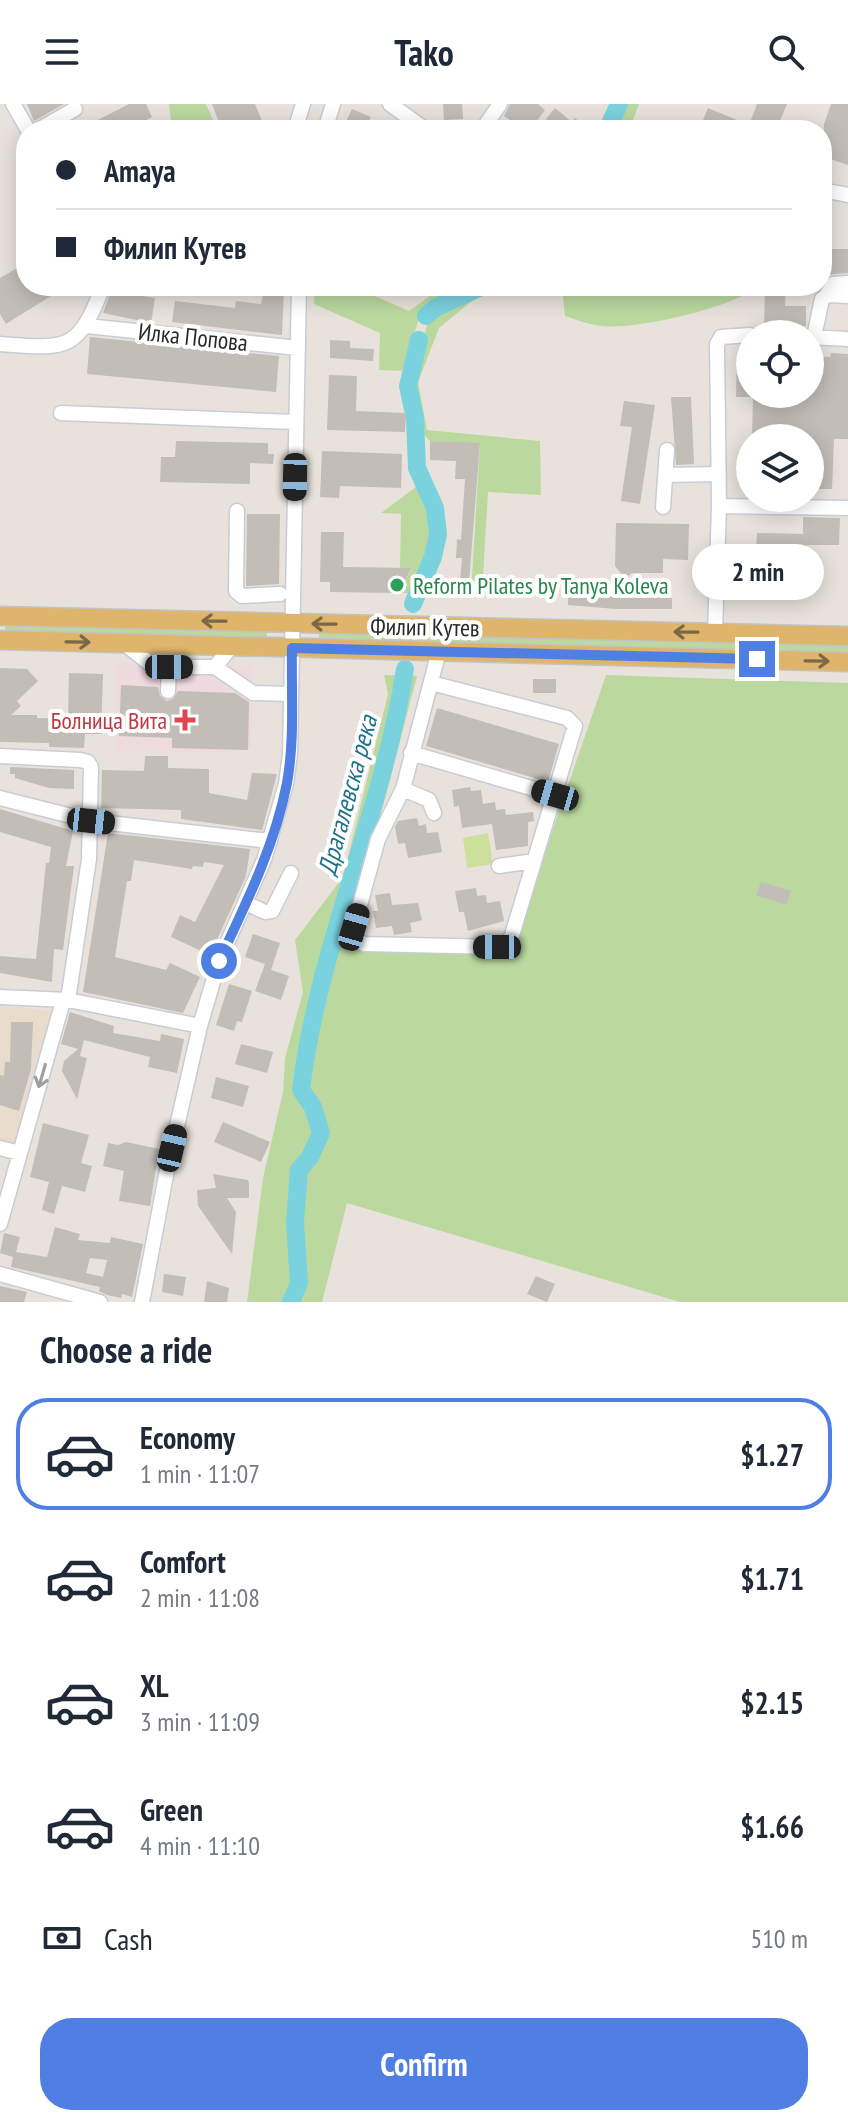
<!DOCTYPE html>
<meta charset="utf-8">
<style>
body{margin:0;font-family:"PT Sans Narrow",sans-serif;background:#f6f6f7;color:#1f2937;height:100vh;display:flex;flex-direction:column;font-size:30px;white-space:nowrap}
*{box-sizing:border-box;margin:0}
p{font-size:26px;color:#747a83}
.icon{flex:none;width:44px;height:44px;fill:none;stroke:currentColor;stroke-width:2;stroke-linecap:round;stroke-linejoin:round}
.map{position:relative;height:1198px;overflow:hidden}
.sheet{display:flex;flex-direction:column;background:#fff;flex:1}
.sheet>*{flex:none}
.banner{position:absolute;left:16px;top:16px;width:816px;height:176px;border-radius:32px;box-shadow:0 4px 20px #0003;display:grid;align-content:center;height:176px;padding:0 40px;background:#fff}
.buttons{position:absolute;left:736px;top:216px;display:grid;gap:16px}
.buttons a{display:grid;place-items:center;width:88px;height:88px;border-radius:50%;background:#fff;box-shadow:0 4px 20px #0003;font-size:40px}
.end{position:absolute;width:36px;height:36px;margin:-18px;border:10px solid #4f7fe3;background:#fff;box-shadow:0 0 0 4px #fff}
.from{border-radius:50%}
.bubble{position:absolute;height:56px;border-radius:28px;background:#fff;box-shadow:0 4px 20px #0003;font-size:26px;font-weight:700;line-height:56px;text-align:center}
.car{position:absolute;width:24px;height:48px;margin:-24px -12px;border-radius:10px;box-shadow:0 0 6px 2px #0007;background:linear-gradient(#222 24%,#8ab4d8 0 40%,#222 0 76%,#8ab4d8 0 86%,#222 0)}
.banner b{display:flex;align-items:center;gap:28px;height:76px;font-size:30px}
.banner b+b{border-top:2px solid #e0e1e3}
.banner i{width:20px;height:20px;background:#1f2937}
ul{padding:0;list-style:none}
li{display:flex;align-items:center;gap:24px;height:112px;margin:0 16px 12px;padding:0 24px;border:4px solid transparent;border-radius:32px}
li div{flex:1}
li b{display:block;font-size:30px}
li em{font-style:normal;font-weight:700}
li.on{border-color:#4f7fe3}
li>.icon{width:72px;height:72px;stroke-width:1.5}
h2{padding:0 40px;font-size:36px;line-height:96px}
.pay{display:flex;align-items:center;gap:20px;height:88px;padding:0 40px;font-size:30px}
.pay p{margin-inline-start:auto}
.primary-button{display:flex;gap:16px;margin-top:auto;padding:16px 40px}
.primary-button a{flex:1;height:92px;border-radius:32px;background:#4f7fe3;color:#fff;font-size:32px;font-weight:700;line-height:92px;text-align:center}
header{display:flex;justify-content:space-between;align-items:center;height:104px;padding:0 40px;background:#fff;font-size:36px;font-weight:700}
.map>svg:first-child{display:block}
</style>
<header><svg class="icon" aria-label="menu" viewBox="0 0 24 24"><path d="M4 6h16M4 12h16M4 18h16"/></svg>Tako<svg class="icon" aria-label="search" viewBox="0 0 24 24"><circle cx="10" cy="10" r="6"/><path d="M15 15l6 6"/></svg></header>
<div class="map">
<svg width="848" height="1198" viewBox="0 0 848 1198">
<rect width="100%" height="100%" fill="#e9e2dc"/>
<path fill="#e9dccd" d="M0,901L52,907L15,1040L0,1037Z"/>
<path fill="#efdade" d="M117,559L253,562L251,644L242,649L116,647Z"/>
<path fill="#bbd99f" d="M169,0H206L215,20L209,22L211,26H172Z
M613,0H639L629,26H596L605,20Z
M315,182H352L409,207L444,182H470L431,199L421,209L402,267L379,266L380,229L314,200Z
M487,182H490L439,224L418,278L427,326L540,337L541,391L488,388L482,490L471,489L480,340L430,337L420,326L411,279L429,214L440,204Z
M562,182H746L744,191C717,206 634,226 602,222C590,221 577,216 565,212Z
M420,380C444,420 430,450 412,489H400L411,465L400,464L401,410L381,409Z
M5,519L267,526V538L5,531Z
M319,528L848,541V554L319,539Z
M384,571L417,572L346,844L511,847L606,571L848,579V1198H680L347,1099L322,1198H247L263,1074L283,988L285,954L303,888L295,836L343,773L388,590Z"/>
<path fill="#cce09b" d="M488,729L493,760L467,764L463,734Z"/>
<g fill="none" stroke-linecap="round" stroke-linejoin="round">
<path stroke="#7bd2df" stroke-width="18" d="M607,26L619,0
M426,212L435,204L483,182
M413,500L433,453L438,430L435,404L417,364L415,315L408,282L419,236
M291,1198L299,1179L295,1118L299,1066L310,1053L321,1029L313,1003L301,986C318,842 383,708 405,565"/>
</g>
<path fill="#c2bdb7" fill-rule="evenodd" d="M27,0H64L34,17Z
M129,0H146L152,13L129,26H96L92,19Z
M212,0H255L266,26H222Z
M443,0H462L463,15L444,16Z
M510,0H538L545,6L530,26H524L504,12Z
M757,0H787L776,26H699L708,4L749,21Z
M831,0H848V61L824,53L822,49L824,20Z
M555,4L572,18L575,14L589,26H558L546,15Z
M352,5L371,13L365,26H342Z
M824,145H848V169L823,171Z
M26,159V182H67L6,220L0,210V174Z
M113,182H138L136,191L155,194L151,219L103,209Z
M272,182L284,185L282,231L172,218L175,197L235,204L236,197L261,200L264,185L271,186Z
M765,182H786L785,202H806V222H764Z
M90,233L279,252L276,288L87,270Z
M330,236L350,237V244L374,245L373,257L330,254Z
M831,249L848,250V335H834L832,385H810V334H752L753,290H810V252L830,253Z
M737,250H750V293H736Z
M329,271L357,272L356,307L406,309L405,328L327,326Z
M671,293H691L694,360L676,361Z
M624,297L655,301L640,400L621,397L632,323L620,322Z
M176,337L268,339V350H274L273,360L250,359V380L160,378L161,353H175Z
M430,337L480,339L468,491H459L462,454H456L457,435L461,436L465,375H455L456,357L430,356Z
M322,347L402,350L401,384L340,382L339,394L320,393Z
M247,410H280L279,480L246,482Z
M803,413L840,414L839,441H806V449L756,448L757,429L803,430Z
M616,419L689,420L688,456L663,455V469H632L625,474L615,462Z
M321,428H344L343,463L411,464L400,489L330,488V478H320Z
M568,486L616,488V494H672V505H616L568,501Z
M0,564L27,565L38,577L17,597L21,602L11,611H37V614L68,615L69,569L103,570L101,630H85L84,644L49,643V639L0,638Z
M533,575H556V589H533Z
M121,581L158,583L160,592L167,597L173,595L178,587L235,589L249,598L248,646L172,644V634L119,632Z
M437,604L559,640L548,678L426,642Z
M145,652H168V664L209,665V689L247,696L252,669L277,670L262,726L181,715V706L101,704L102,666L144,667Z
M10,663L74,666V685L49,684L15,674V670H10Z
M470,683L471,687L481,686L483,700L495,698L496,706L505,705L506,711L533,708L534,717L528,718V742L496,746L492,720L462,724L459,702L454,703L452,686Z
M0,705L73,727L66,762H74L63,846L54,845L52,878L0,869V852L36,855L46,759H49L51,743L0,728Z
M417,714L419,722L426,720L427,729L438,728L442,748L408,754L405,739L398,740L395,723L398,717Z
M108,729L250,745L246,772L210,851L171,833L180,811L195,818L224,761L204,758L203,763L193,762L192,765L134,756L131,777H127L115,853L166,866L170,859L200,873L183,909L83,888Z
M761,778L791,787L786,801L756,791Z
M476,784L477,792L486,791L487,799L500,797L504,817L468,827L464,808H459L455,787Z
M390,789L392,801L418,799L422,816L410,819L412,828L394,831L392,822L376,824L373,807H378L375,791Z
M253,830L280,839L271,866L289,872L281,896L255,887L265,860L245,853Z
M229,880L252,887L242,918L237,917L234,927L216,921Z
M70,908L114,922L113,929L160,937L161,930L184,935L177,969L148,963L150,953L84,936L80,952L87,954L77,995L62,967L64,957L78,945L61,940Z
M11,918H33L31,965L19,1007L0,1001V971L4,972L5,958H10Z
M241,940L273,948L267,969L235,960Z
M216,973L249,982L243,1003L211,994Z
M223,1018L270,1038L261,1058L214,1038Z
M43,1019L89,1031L81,1059L92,1062L85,1088L62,1082L54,1110L42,1106L49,1078L30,1073Z
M126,1038L159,1045L150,1102L119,1097L124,1067L103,1062L108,1039L118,1041Z
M213,1070L248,1076L249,1080V1094H227L236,1108L232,1150L198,1102L197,1086L216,1084Z
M55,1123L80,1130L78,1136L110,1139L111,1133L143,1140L132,1193L122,1190L121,1194L107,1191L99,1187L100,1183L11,1163L13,1153L0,1149L4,1129L20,1133L16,1148L47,1153ZM90,1154L107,1156L103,1173L86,1169Z
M164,1170L186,1173L183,1192L162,1188Z
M536,1172L555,1180L547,1198L527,1190Z
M207,1177L229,1184L227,1198H204Z
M0,1182L27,1188L24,1198H0Z"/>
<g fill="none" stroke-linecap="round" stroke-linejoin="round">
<g stroke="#c7ccd5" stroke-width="17">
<path id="minor" d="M13,0L28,26
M390,0L426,26
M38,26L75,5
M295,26L303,0
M325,26L333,0
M482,26L500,0
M822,86L848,91
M826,192L833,180L848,179
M87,222L298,244
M810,233L848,235
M814,233L822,195L829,191L848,192
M0,240C67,245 78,248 103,182
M61,309L296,318
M666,371L719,370
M719,402L848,404
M663,403L667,346
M237,407L236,487L242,492L280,490
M715,529L719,402L717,240L721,233L750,231
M125,540L154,563H215L232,542
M215,563L253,589L291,590
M431,579L567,614L575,622L512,831L507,840L497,843L364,840L355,835L354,823L378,735L403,685L439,547
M168,587L169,563
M411,649L555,691
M0,652L80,656L88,658L91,663L89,755L68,896
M403,685L429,696L434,709
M0,694L91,717L270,737
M499,762L534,757
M246,799L265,808L272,807L291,769
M0,893L68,896L200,922
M0,1044L20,1049
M0,1120L63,897
M0,1170L100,1198
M142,1198L168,1061L200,922L219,857L264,756L286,680L290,650L299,182"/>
</g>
<g stroke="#c3c3c3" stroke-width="21">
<path id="major" d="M0,512L848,532
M0,536L848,558"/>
</g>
<use href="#minor" stroke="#fff" stroke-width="14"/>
<use href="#major" stroke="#dfb46b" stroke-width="18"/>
</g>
<defs><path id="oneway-shaft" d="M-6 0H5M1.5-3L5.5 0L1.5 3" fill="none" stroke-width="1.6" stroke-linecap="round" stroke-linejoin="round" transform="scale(2)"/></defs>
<g stroke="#7b6847">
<use href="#oneway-shaft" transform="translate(214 517) rotate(-179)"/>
<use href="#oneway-shaft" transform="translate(324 520) rotate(-179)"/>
<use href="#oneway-shaft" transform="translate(686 528) rotate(-179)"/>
<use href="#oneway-shaft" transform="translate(78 538) rotate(1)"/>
<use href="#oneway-shaft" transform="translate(817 557) rotate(1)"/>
</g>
<use stroke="#9f9f9f" href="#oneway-shaft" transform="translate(42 972) rotate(106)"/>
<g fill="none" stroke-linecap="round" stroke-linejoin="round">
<path stroke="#4f7fe3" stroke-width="10" d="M219,857C246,800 275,741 287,679C295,635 291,588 292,544L757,555"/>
</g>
<circle fill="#2e9e5b" stroke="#fff" stroke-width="3" cx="397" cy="481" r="8"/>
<path fill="#e0444e" stroke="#fff" stroke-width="3" d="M181 604h8v8h8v8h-8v8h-8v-8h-8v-8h8z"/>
<g text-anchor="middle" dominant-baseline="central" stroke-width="8" stroke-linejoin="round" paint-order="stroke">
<g font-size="24" fill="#292929" stroke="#fff">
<text transform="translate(193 233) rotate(6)">Илка Попова</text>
<text transform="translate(425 523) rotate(1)">Филип Кутев</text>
</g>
<g font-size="24" fill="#27864d" stroke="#fff" text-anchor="start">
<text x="413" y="481">Reform Pilates by Tanya Koleva</text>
</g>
<g font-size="24" fill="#be3a42" stroke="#fff" text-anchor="end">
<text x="167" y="616">Болница Вита</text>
</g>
<g font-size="26" font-style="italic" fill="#1d7288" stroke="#fff">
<text transform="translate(347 691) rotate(-75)">Драгалевска река</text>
</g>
</g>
</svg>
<div class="buttons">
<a><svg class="icon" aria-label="locate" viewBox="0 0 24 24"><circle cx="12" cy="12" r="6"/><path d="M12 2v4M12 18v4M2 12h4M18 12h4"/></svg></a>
<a><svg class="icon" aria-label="layers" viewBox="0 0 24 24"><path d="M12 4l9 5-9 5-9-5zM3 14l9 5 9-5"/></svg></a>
</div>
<i class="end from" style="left:219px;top:857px"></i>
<i class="end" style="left:757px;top:555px"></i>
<div class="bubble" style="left:692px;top:440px;width:132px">2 min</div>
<i class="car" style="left:295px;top:373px;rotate:181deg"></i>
<i class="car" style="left:169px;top:563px;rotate:90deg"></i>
<i class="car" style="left:555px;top:691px;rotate:286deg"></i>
<i class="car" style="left:91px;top:717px;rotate:96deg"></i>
<i class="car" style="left:354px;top:823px;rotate:16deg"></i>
<i class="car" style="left:497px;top:843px;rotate:270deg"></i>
<i class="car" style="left:172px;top:1044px;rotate:13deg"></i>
<div class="banner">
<b><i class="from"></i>Amaya</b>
<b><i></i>Филип Кутев</b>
</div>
</div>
<section class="sheet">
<h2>Choose a ride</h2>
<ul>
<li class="on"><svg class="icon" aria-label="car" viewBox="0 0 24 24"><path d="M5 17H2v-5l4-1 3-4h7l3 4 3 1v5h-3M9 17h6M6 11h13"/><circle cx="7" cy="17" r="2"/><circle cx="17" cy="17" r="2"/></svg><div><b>Economy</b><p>1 min · 11:07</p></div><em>$1.27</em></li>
<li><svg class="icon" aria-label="car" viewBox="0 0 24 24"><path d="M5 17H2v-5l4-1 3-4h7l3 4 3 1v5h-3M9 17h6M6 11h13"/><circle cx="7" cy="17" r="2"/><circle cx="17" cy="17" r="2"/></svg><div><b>Comfort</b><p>2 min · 11:08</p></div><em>$1.71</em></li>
<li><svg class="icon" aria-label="car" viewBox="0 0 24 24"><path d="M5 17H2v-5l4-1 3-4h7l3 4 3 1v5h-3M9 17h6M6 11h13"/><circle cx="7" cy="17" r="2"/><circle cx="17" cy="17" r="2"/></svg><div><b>XL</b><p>3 min · 11:09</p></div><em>$2.15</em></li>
<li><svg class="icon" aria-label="car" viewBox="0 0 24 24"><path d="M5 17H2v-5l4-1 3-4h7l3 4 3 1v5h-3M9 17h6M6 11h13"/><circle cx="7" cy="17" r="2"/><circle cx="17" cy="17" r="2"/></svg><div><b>Green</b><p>4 min · 11:10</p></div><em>$1.66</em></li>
</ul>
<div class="pay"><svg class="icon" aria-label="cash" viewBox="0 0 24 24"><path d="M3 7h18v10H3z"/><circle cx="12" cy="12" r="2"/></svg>Cash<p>510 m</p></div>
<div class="primary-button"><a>Confirm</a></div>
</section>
